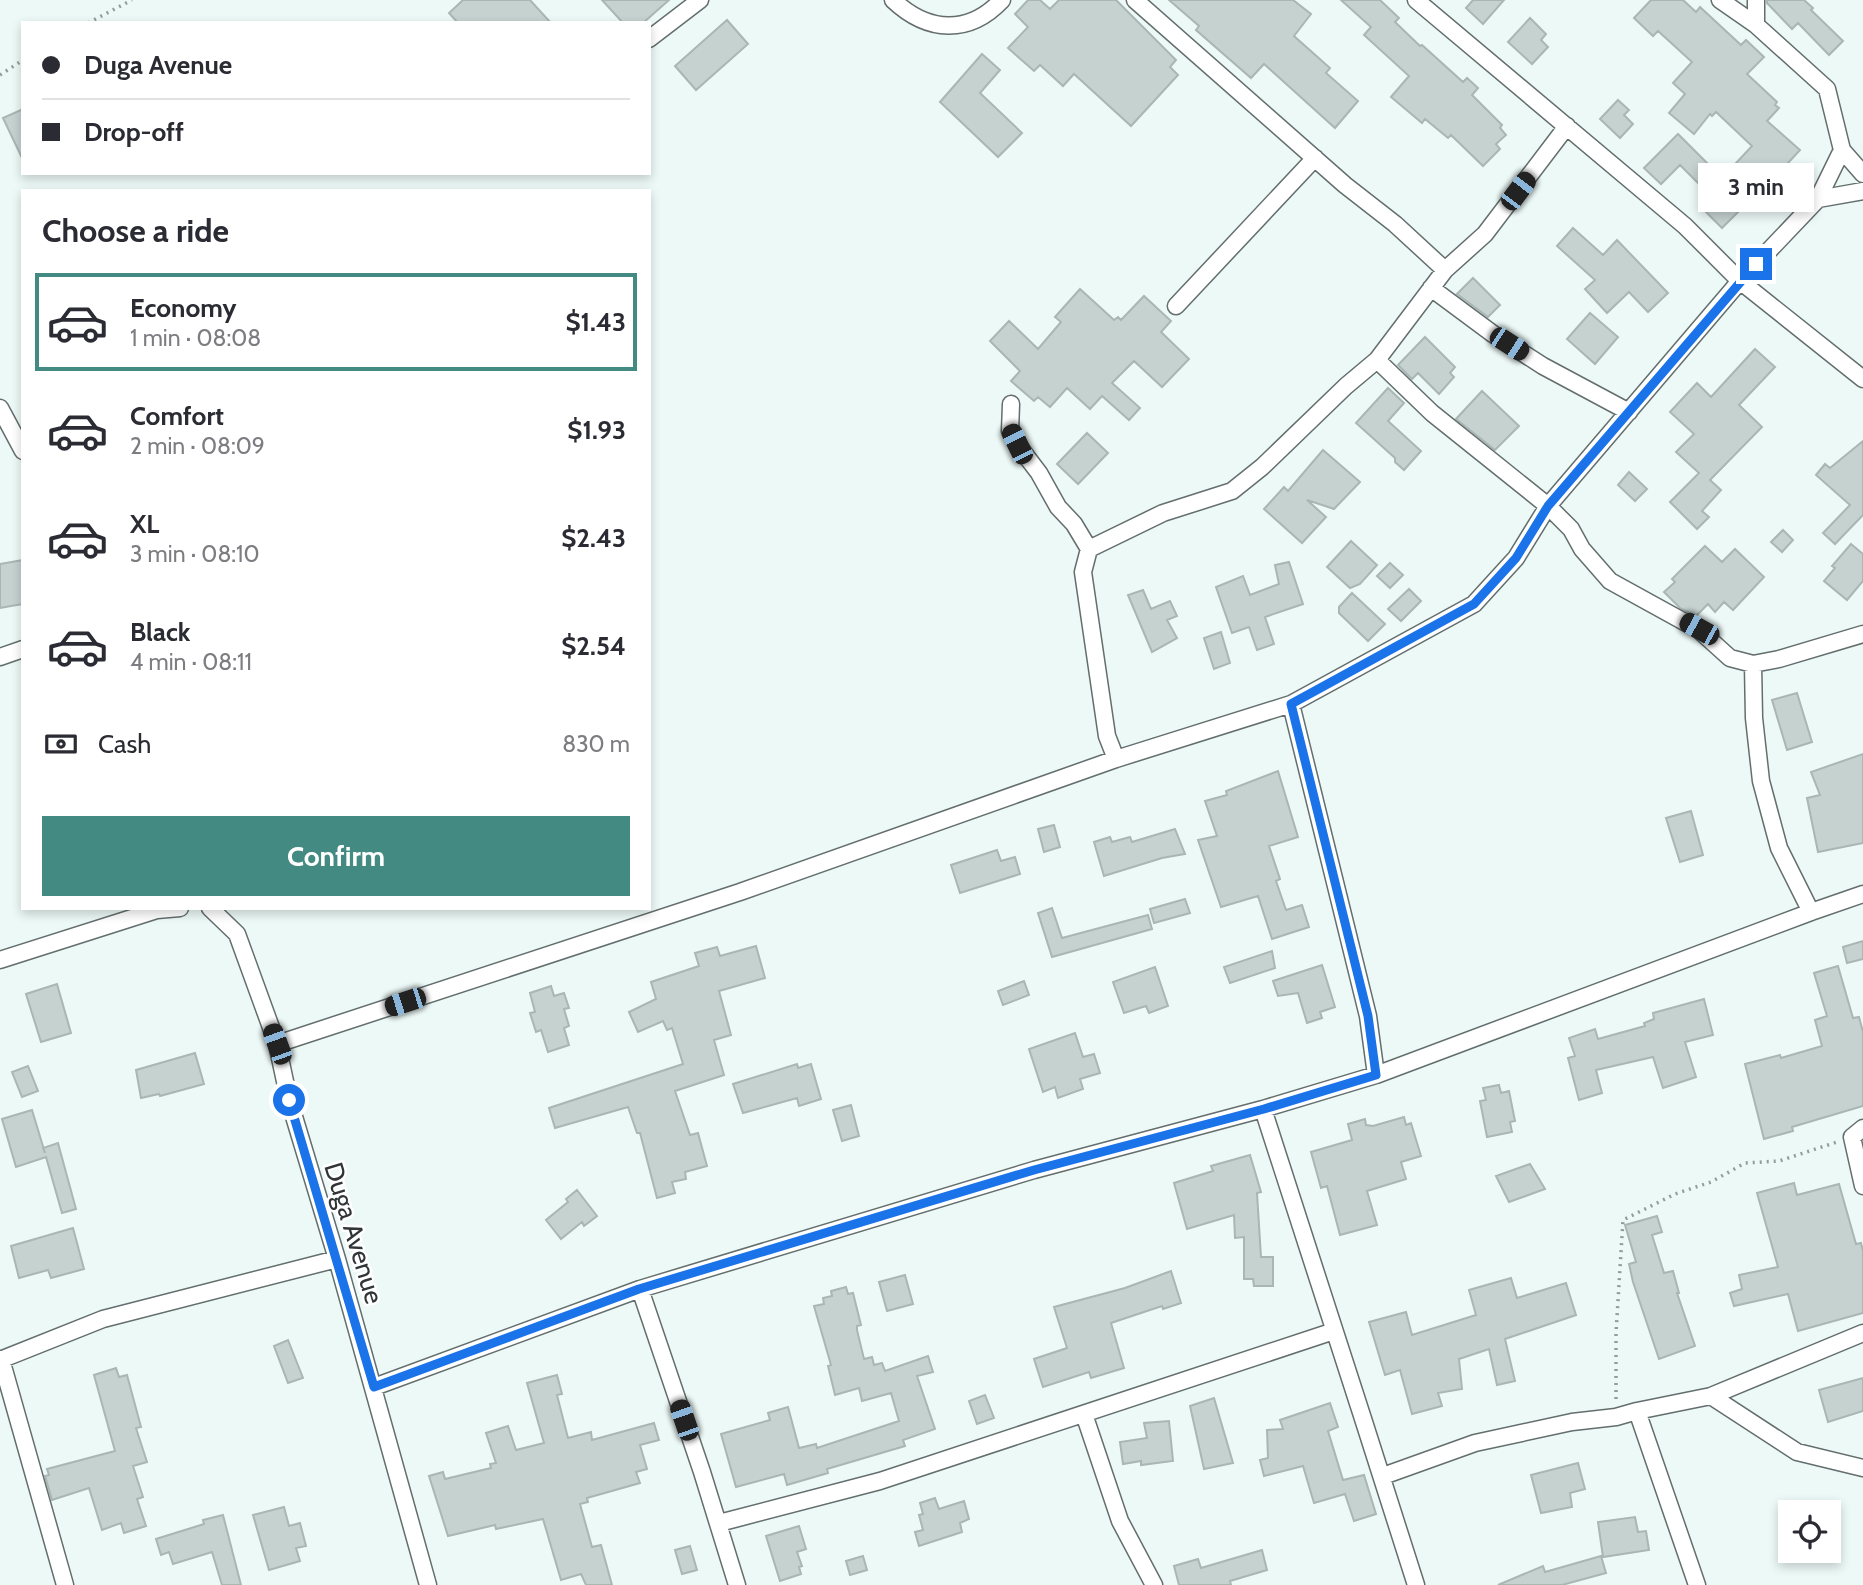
<!DOCTYPE html>
<meta charset="utf-8">
<style>
body{margin:0;font-family:Cabin,sans-serif;background:#f2f2f3;color:#2b2b33;height:100vh;display:flex;flex-direction:column;font-size:26px;white-space:nowrap}
*{box-sizing:border-box;margin:0}
p{font-size:23px;color:#7c7c81}
.icon{flex:none;width:38px;height:38px;fill:none;stroke:currentColor;stroke-width:2;stroke-linecap:round;stroke-linejoin:round}
.map{position:relative;flex:1;overflow:hidden}
.details{position:absolute;left:21px;top:189px;width:630px;height:721px;display:flex;flex-direction:column;background:#fff;border-radius:0px;box-shadow:0 4px 10px #0003}
.details>*{flex:none}
.top-card{position:absolute;left:21px;top:21px;width:630px;height:154px;border-radius:0px;box-shadow:0 4px 10px #0003;display:grid;align-content:center;height:154px;padding:0 21px;background:#fff}
.controls{position:absolute;left:1778px;top:1500px;display:grid;gap:14px}
.controls a{display:grid;place-items:center;width:63px;height:63px;border-radius:0px;background:#fff;box-shadow:0 4px 10px #0003;font-size:35px}
.end{position:absolute;width:32px;height:32px;margin:-16px;border:9px solid #1a73e8;background:#fff;box-shadow:0 0 0 4px #fff}
.from{border-radius:50%}
.bubble{position:absolute;height:49px;border-radius:0px;background:#fff;box-shadow:0 4px 10px #0003;font-size:23px;font-weight:700;line-height:49px;text-align:center}
.car{position:absolute;width:21px;height:42px;margin:-21px -10px;border-radius:9px;box-shadow:0 0 5px 2px #0007;background:linear-gradient(#222 24%,#8ab4d8 0 40%,#222 0 76%,#8ab4d8 0 86%,#222 0)}
.top-card b{display:flex;align-items:center;gap:24px;height:66px;font-size:26px}
.top-card b+b{border-top:2px solid #e1e1e2}
.top-card i{width:18px;height:18px;background:#2b2b33}
ul{padding:0;list-style:none}
li{display:flex;align-items:center;gap:21px;height:98px;margin:0 14px 10px;padding:0 7px;border:4px solid transparent;border-radius:0px}
li div{flex:1}
li b{display:block;font-size:26px}
li em{font-style:normal;font-weight:700}
li.current{border-color:#438a83}
li>.icon{width:63px;height:63px;stroke-width:1.5}
h2{padding:0 21px;font-size:32px;line-height:84px}
.pay{display:flex;align-items:center;gap:18px;height:77px;padding:0 21px;font-size:26px}
.pay p{margin-inline-start:auto}
.button{display:flex;gap:14px;margin-top:auto;padding:14px 21px}
.button a{flex:1;height:80px;border-radius:0px;background:#438a83;color:#fff;font-size:28px;font-weight:700;line-height:80px;text-align:center}
.map>svg:first-child{display:block}
</style>
<div class="map">
<svg width="1863" height="1585" viewBox="0 0 1863 1585">
<rect width="100%" height="100%" fill="#ecf9f7"/>
<path fill="#c5d2d0" stroke="#a9b6b4" stroke-width="2" d="M463,0H530L551,23H458L449,13Z
M602,0H669L643,23H623Z
M1028,0H1040L1050,9L1059,0H1116L1176,60L1170,67L1178,75L1131,126L1074,74L1063,86L1040,65L1034,71L1008,48L1028,27L1015,14Z
M1169,0H1293L1311,14L1294,36L1330,68L1326,73L1358,101L1335,128L1264,64L1251,78L1196,30L1199,26Z
M1341,0H1380L1399,18L1395,22L1420,46L1422,45L1463,82L1467,78L1478,88L1472,95L1502,125L1500,128L1506,135L1496,144L1500,149L1483,166L1451,135L1448,138L1425,119L1422,123L1391,97L1409,76L1364,35L1371,27Z
M1473,0H1504L1483,24L1466,8Z
M1651,0H1683L1696,12L1700,7L1741,45L1746,40L1764,57L1747,74L1777,102L1775,105L1779,108L1767,121L1800,150L1775,177L1778,181L1768,192L1763,187L1722,228L1701,207L1712,197L1680,165L1661,184L1644,168L1678,134L1722,178L1752,146L1716,112L1712,116L1710,114L1694,134L1669,113L1685,94L1673,83L1692,62L1658,31L1653,36L1634,18Z
M1767,0H1804L1813,8L1811,10L1843,41L1829,55L1798,23L1792,29L1767,3Z
M1530,18L1546,34L1541,40L1548,47L1532,64L1508,42Z
M727,20L748,44L696,90L675,66Z
M982,54L1000,70L980,93L1022,133L998,157L940,102Z
M1618,100L1629,110L1624,115L1633,124L1620,138L1600,119Z
M23,109V160L3,118Z
M1573,228L1603,255L1617,240L1668,293L1648,312L1629,292L1607,313L1585,289L1595,280L1557,246Z
M1473,278L1500,305L1488,317L1457,294Z
M1080,289L1114,320L1118,317L1121,320L1144,296L1171,321L1161,332L1189,359L1162,387L1134,361L1112,383L1140,408L1129,420L1102,396L1090,409L1067,388L1050,407L1038,397L1034,401L1011,381L1020,371L990,341L1009,321L1038,349L1061,322L1055,317Z
M1590,313L1618,337L1595,364L1567,339Z
M1425,337L1455,367L1450,373L1454,377L1439,394L1418,373L1412,379L1398,365Z
M1755,349L1775,367L1739,405L1762,427L1710,480L1721,490L1702,511L1709,517L1697,529L1670,502L1699,473L1676,452L1694,434L1670,412L1697,383L1711,397Z
M1388,388L1404,403L1388,421L1421,451L1404,470L1395,462V458L1356,423Z
M1482,391L1519,426L1495,450L1456,419Z
M1087,433L1108,453L1078,484L1057,464Z
M1863,441V515L1835,544L1823,533L1850,505L1816,475L1825,464L1830,468Z
M1323,450L1360,482L1334,509L1307,500L1326,517L1302,543L1264,509L1284,487L1288,491Z
M1629,472L1647,489L1635,501L1618,485Z
M1783,530L1793,540L1782,552L1771,542Z
M1351,541L1377,565L1360,584L1350,588L1327,567Z
M1851,544L1863,554V581L1847,600L1824,581L1835,568L1832,566Z
M1705,546L1722,562L1735,549L1764,577L1733,610L1724,602L1715,612L1708,604L1696,616L1680,608L1664,592L1675,582L1672,579Z
M23,560V604L0,608V564Z
M1289,562L1303,604L1265,617L1274,644L1257,650L1249,627L1232,633L1216,587L1243,576L1250,595L1279,584L1275,565Z
M1390,563L1403,575L1390,588L1377,576Z
M1409,589L1421,601L1401,621L1388,609Z
M1143,590L1151,609L1170,601L1177,616L1167,620L1177,638L1152,652L1128,595Z
M1352,593L1385,624L1368,641L1339,613V607Z
M1221,632L1230,663L1214,669L1204,638Z
M1797,693L1812,742L1787,750L1772,700Z
M1863,754V843L1818,852L1807,798L1820,795L1811,772Z
M1278,771L1298,837L1269,846L1280,879L1276,881L1286,910L1302,905L1309,927L1272,939L1258,896L1221,907L1198,840L1217,836L1205,801L1227,795L1226,791Z
M1691,811L1703,855L1680,862L1666,818Z
M1054,825L1060,847L1044,852L1038,829Z
M1175,829L1185,854L1162,858L1104,876L1094,842L1110,837L1112,842L1130,837L1132,842Z
M997,850L1001,861L1015,857L1020,874L960,893L951,865Z
M1185,899L1190,913L1154,923L1150,909Z
M1052,908L1062,938L1148,915L1152,929L1052,957L1038,913Z
M1863,941V959L1847,963L1843,947Z
M756,946L765,978L719,991L731,1035L714,1040L724,1075L675,1091L690,1135L698,1133L707,1166L685,1172L686,1179L672,1182L675,1193L657,1198L640,1133H637L628,1107L555,1128L549,1108L683,1064L672,1028L667,1030L663,1021L638,1032L629,1012L656,999L651,982L699,966L695,953L717,947L720,956Z
M1272,951L1275,968L1230,983L1224,967Z
M1322,965L1335,1007L1320,1012L1322,1018L1307,1023L1298,993L1278,996L1273,981Z
M1838,966L1853,1018L1859,1017L1863,1032V1106L1792,1127L1793,1131L1764,1139L1745,1064L1780,1055L1781,1058L1822,1046L1815,1020L1827,1016L1814,973Z
M1155,967L1168,1006L1149,1013L1146,1006L1124,1013L1113,982Z
M1024,981L1029,995L1003,1005L998,991Z
M57,984L71,1033L41,1042L26,994Z
M551,986L554,996L564,993L569,1008L564,1009L569,1026L564,1028L569,1045L548,1052L541,1030L536,1032L530,1013L535,1012L530,993Z
M1704,999L1713,1035L1685,1042L1696,1077L1663,1088L1653,1057L1596,1070L1602,1093L1579,1100L1568,1058L1575,1056L1569,1038L1595,1029L1598,1039L1645,1026L1644,1023L1654,1019L1653,1013Z
M1075,1033L1083,1057L1094,1054L1100,1073L1080,1079L1083,1089L1058,1098L1055,1087L1043,1092L1029,1049Z
M195,1053L204,1084L160,1096L159,1094L141,1098L136,1070Z
M797,1064L798,1068L811,1064L821,1099L799,1106L797,1098L743,1113L733,1084Z
M28,1066L38,1091L22,1097L12,1072Z
M1499,1085L1501,1093L1509,1091L1515,1121L1510,1122L1512,1132L1487,1137L1480,1101L1486,1100L1483,1088Z
M851,1105L859,1136L842,1141L833,1110Z
M32,1110L45,1153L43,1148L58,1143L76,1209L62,1213L46,1157L16,1167L2,1119Z
M1404,1117L1406,1125L1411,1123L1421,1156L1401,1162L1406,1179L1367,1191L1377,1225L1340,1235L1327,1186L1321,1188L1311,1152L1352,1140L1348,1124L1365,1119L1366,1125L1373,1126Z
M1250,1155L1261,1192L1257,1193L1261,1257H1273V1286H1254L1253,1279H1244V1237L1235,1238L1234,1215L1187,1229L1174,1183L1213,1171L1211,1166Z
M1530,1164L1545,1189L1509,1202L1496,1176Z
M1794,1183L1797,1195L1839,1184L1856,1244L1861,1243L1863,1251V1313L1798,1331L1788,1294L1734,1306L1730,1293L1742,1289L1739,1275L1778,1267L1757,1193Z
M577,1190L597,1216L584,1226L582,1222L561,1239L546,1220L568,1202L566,1199Z
M1657,1216L1662,1232L1652,1235L1664,1273L1673,1271L1679,1293H1677L1695,1346L1659,1359L1633,1282L1629,1264L1636,1262L1625,1225Z
M73,1228L84,1269L51,1278L48,1270L19,1278L11,1246Z
M1171,1271L1181,1303L1163,1309L1162,1306L1111,1323L1124,1368L1091,1378L1089,1372L1043,1387L1034,1359L1067,1348L1054,1307L1125,1288Z
M905,1275L913,1304L887,1311L879,1282Z
M1511,1278L1517,1298L1566,1283L1576,1315L1505,1339L1515,1381L1497,1385L1489,1349L1459,1359L1462,1389L1438,1393L1442,1406L1412,1414L1400,1370L1385,1375L1369,1322L1406,1312L1412,1335L1476,1315L1469,1290Z
M846,1287L848,1294L853,1293L861,1325L857,1326V1330L864,1359L872,1357L874,1365L882,1363L885,1371L928,1356L933,1372L917,1376L935,1429L903,1440L905,1446L827,1469L828,1473L787,1485L784,1474L736,1487L721,1434L770,1420L768,1413L788,1407L799,1448L816,1444L817,1448L899,1421L891,1393L862,1401L859,1388L835,1395L828,1366L831,1365L814,1306L824,1304L823,1298L832,1296L831,1291Z
M288,1340L303,1378L288,1383L274,1346Z
M116,1368L119,1377L127,1375L141,1427L136,1428L147,1462L133,1466L143,1497L137,1499L146,1526L124,1533L121,1523L102,1530L89,1488L52,1500L45,1476L49,1475L47,1469L115,1451L94,1375Z
M557,1375L562,1394L557,1395L568,1438L591,1432L592,1440L654,1423L659,1440L640,1445L647,1469L636,1472L640,1483L587,1498L588,1502L580,1504L592,1547L601,1545L612,1585H586L581,1574L561,1580L543,1519L496,1529L495,1525L448,1536L429,1476L443,1472L445,1479L491,1468L490,1464L496,1463L486,1433L508,1426L516,1450L544,1443L527,1383Z
M1863,1378V1411L1828,1422L1819,1390Z
M985,1395L994,1418L977,1424L969,1401Z
M1214,1398L1233,1463L1204,1469L1190,1406Z
M1330,1403L1338,1427L1328,1431L1343,1480L1364,1475L1376,1514L1354,1521L1345,1494L1314,1503L1303,1466L1264,1476L1260,1460L1268,1458L1267,1430L1283,1429L1280,1420Z
M1169,1421L1173,1461L1141,1465V1461L1123,1464L1120,1442L1147,1438L1144,1423Z
M1578,1463L1585,1489L1570,1493L1572,1507L1541,1513L1531,1475Z
M935,1498L939,1509L964,1501L969,1519L960,1523L962,1532L919,1546L915,1532L923,1530L919,1515L923,1514L920,1503Z
M284,1507L289,1526L300,1523L306,1546L296,1548L300,1561L269,1570L253,1515Z
M223,1515L241,1585H222L212,1552L173,1564L169,1552L161,1555L156,1539L204,1524L203,1520Z
M1635,1517L1638,1532L1646,1531L1649,1550L1603,1557L1598,1522Z
M799,1526L806,1549L797,1552L802,1566L799,1567L801,1574L780,1581L766,1536Z
M690,1546L697,1570L682,1574L675,1550Z
M1262,1550L1267,1570L1230,1581L1231,1585H1179L1174,1566L1198,1559L1201,1568Z
M863,1556L867,1570L850,1575L846,1561Z
M1601,1556L1606,1573L1562,1585H1498L1543,1566L1545,1572Z"/>
<g fill="none" stroke-linecap="round" stroke-linejoin="round">
<g stroke="#636e6d" stroke-width="19">
<path id="minor" d="M893,0C928,33 969,35 1002,0
M1135,0L1345,185L1395,224L1445,270
M1720,0L1756,25L1827,89L1842,150L1863,174
M1756,25V0
M649,39L700,0
M1863,191L1818,199L1740,281L1863,379
M1818,199L1842,150
M1431,288L1493,334L1543,366L1629,412
M1176,306L1315,158
M1377,360L1432,413L1548,506L1571,529L1582,549L1610,581L1699,630L1730,658L1753,664L1779,659L1863,634
M1011,404L1010,431L1017,444L1039,473L1058,507L1074,524L1089,549
M0,408L23,451
M0,657L23,649
M1753,664L1754,718L1761,781L1779,848L1811,912
M1116,759L1107,736L1083,572L1089,549L1163,513L1232,491L1262,467L1346,386L1377,360L1445,270L1485,234L1567,126
M210,908L237,934L277,1044L289,1100L337,1259L428,1585
M0,960L157,910L180,908
M277,1044L740,892L1116,759L1291,704
M1376,1075L1368,1016L1291,704L1474,604L1516,558L1548,506L1740,281L1685,226L1416,0
M1263,1109C1314,1268 1366,1426 1416,1585
M1863,1128L1852,1137L1863,1186
M640,1289L702,1472L737,1585
M1,1359L65,1585
M0,1360L103,1319L337,1259
M374,1387L640,1289L1034,1170L1263,1109L1376,1075L1811,912L1863,894
M1711,1396L1797,1452L1863,1468
M1637,1411L1697,1585
M1084,1414L1120,1521L1154,1585
M1383,1476L1475,1443L1572,1422L1616,1417L1637,1411L1711,1396L1863,1333
M719,1523L880,1481L1334,1331"/>
</g>
<path stroke="#939c9b" stroke-width="3.5" stroke-dasharray="2 5" stroke-linecap="butt" d="M88,23L132,0
M0,75L23,60
M1616,1399V1333L1623,1220L1675,1194L1711,1182L1745,1163L1779,1161L1837,1142"/>
<use href="#minor" stroke="#fff" stroke-width="16"/>
</g>
<g fill="none" stroke-linecap="round" stroke-linejoin="round">
<path stroke="#1a73e8" stroke-width="9" d="M289,1100L374,1387L639,1289L1034,1170L1264,1109L1376,1075L1368,1016L1291,704L1474,604L1516,558L1548,506L1756,264"/>
</g>
<g text-anchor="middle" dominant-baseline="central" stroke-width="5" stroke-linejoin="round" paint-order="stroke">
<g font-size="26" fill="#303535" stroke="#fff">
<text transform="translate(354 1233) rotate(73)">Duga Avenue</text>
</g>
</g>
</svg>
<div class="controls">
<a><svg class="icon" aria-label="locate" viewBox="0 0 24 24"><circle cx="12" cy="12" r="6"/><path d="M12 2v4M12 18v4M2 12h4M18 12h4"/></svg></a>
</div>
<i class="end from" style="left:289px;top:1100px"></i>
<i class="end" style="left:1756px;top:264px"></i>
<div class="bubble" style="left:1698px;top:163px;width:116px">3 min</div>
<i class="car" style="left:1518px;top:191px;rotate:37deg"></i>
<i class="car" style="left:1509px;top:344px;rotate:123deg"></i>
<i class="car" style="left:1017px;top:444px;rotate:334deg"></i>
<i class="car" style="left:1699px;top:629px;rotate:299deg"></i>
<i class="car" style="left:405px;top:1002px;rotate:252deg"></i>
<i class="car" style="left:277px;top:1044px;rotate:340deg"></i>
<i class="car" style="left:684px;top:1420px;rotate:341deg"></i>
<div class="top-card">
<b><i class="from"></i>Duga Avenue</b>
<b><i></i>Drop-off</b>
</div>
<section class="details">
<h2>Choose a ride</h2>
<ul>
<li class="current"><svg class="icon" aria-label="car" viewBox="0 0 24 24"><path d="M5 17H2v-5l4-1 3-4h7l3 4 3 1v5h-3M9 17h6M6 11h13"/><circle cx="7" cy="17" r="2"/><circle cx="17" cy="17" r="2"/></svg><div><b>Economy</b><p>1 min · 08:08</p></div><em>$1.43</em></li>
<li><svg class="icon" aria-label="car" viewBox="0 0 24 24"><path d="M5 17H2v-5l4-1 3-4h7l3 4 3 1v5h-3M9 17h6M6 11h13"/><circle cx="7" cy="17" r="2"/><circle cx="17" cy="17" r="2"/></svg><div><b>Comfort</b><p>2 min · 08:09</p></div><em>$1.93</em></li>
<li><svg class="icon" aria-label="car" viewBox="0 0 24 24"><path d="M5 17H2v-5l4-1 3-4h7l3 4 3 1v5h-3M9 17h6M6 11h13"/><circle cx="7" cy="17" r="2"/><circle cx="17" cy="17" r="2"/></svg><div><b>XL</b><p>3 min · 08:10</p></div><em>$2.43</em></li>
<li><svg class="icon" aria-label="car" viewBox="0 0 24 24"><path d="M5 17H2v-5l4-1 3-4h7l3 4 3 1v5h-3M9 17h6M6 11h13"/><circle cx="7" cy="17" r="2"/><circle cx="17" cy="17" r="2"/></svg><div><b>Black</b><p>4 min · 08:11</p></div><em>$2.54</em></li>
</ul>
<div class="pay"><svg class="icon" aria-label="cash" viewBox="0 0 24 24"><path d="M3 7h18v10H3z"/><circle cx="12" cy="12" r="2"/></svg>Cash<p>830 m</p></div>
<div class="button"><a>Confirm</a></div>
</section>
</div>
